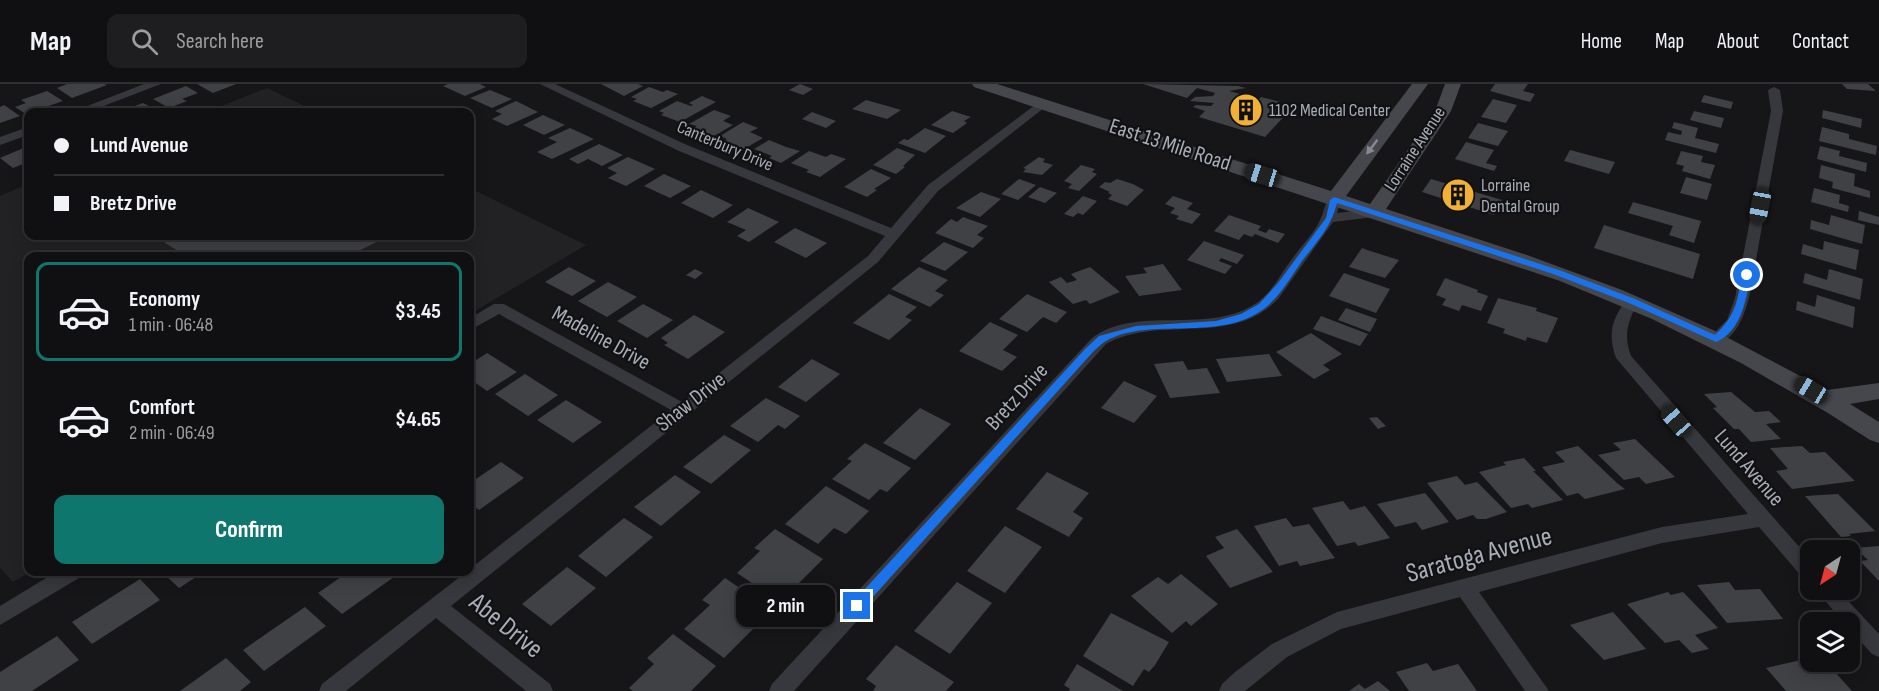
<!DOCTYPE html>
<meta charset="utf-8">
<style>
body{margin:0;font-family:"Sofia Sans Condensed",sans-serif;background:#1e1e20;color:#f1f3f6;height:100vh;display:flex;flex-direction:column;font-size:22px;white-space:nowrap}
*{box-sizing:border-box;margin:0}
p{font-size:20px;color:#9c9d9f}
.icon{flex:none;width:33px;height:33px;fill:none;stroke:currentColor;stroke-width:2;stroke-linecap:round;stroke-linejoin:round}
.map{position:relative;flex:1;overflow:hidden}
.drawer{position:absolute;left:24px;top:168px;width:450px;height:324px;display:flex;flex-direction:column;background:#101012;border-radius:12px;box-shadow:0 3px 15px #0003,0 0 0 2px #303032}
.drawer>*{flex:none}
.guide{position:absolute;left:24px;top:24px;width:450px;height:132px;border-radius:12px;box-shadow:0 3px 15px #0003,0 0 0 2px #303032;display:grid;align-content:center;height:132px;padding:0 30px;background:#101012}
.needle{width:39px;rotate:216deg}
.controls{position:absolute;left:1800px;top:456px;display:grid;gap:12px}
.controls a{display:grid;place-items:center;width:60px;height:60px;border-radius:12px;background:#101012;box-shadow:0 3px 15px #0003,0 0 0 2px #303032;font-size:30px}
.end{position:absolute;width:27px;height:27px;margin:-14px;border:8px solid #1a73e8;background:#fff;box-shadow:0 0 0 3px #fff}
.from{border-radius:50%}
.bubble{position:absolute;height:42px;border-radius:12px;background:#101012;box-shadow:0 3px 15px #0003,0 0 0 2px #303032;font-size:20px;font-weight:700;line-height:42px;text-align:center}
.car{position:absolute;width:18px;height:36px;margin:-18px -9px;border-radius:8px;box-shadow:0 0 4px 2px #0007;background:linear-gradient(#222 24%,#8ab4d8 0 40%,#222 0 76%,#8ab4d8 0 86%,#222 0)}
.guide b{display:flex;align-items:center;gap:21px;height:57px;font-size:22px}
.guide b+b{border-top:2px solid #303032}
.guide i{width:15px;height:15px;background:#f1f3f6}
ul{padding:10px 0 0;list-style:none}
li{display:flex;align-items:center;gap:18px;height:99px;margin:0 12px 9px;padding:0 18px;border:3px solid transparent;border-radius:12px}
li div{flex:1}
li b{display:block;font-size:22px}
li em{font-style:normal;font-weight:700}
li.on{border-color:#0f766e}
li>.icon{width:54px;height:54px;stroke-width:1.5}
.primary-button{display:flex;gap:12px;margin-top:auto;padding:12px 30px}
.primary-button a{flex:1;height:69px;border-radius:12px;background:#0f766e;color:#fff;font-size:24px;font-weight:700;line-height:69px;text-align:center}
header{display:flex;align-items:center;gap:36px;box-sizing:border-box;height:84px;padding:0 30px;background:#101012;border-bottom:2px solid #303032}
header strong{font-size:28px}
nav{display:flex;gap:33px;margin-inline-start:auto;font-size:21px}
.search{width:420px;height:54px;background:#1e1e20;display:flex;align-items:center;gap:15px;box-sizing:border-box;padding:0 21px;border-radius:12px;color:#9c9d9f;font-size:22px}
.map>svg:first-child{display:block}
</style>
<header>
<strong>Map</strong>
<div class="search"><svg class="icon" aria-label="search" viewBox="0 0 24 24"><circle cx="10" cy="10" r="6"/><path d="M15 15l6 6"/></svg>Search here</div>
<nav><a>Home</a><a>Map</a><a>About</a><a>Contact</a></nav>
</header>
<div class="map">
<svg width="1879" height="607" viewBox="0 0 1879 607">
<rect width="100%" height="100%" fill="#161618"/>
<path fill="#222225" d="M267,4L317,28H206Z
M28,100V152H470V104L586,161L470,230V172H28V488H30L13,498L0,484V112Z"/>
<path fill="#404145" d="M67,0H104L107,1L72,14L57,4Z
M197,0H236L213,9Z
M448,0H480L486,3L465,12L443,2Z
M601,0H638L643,2L624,12Z
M800,0L813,5L803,11L789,6Z
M1143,0L1238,2L1246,4L1229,7L1259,15L1261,13L1281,18L1278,21L1291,25L1265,53L1199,33L1205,27L1193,23L1196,21L1211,22L1214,19L1190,17L1195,13L1213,12L1215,9L1197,4L1187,14Z
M1495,0H1528L1523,7L1535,10L1530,18L1490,7Z
M1842,0H1868L1876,7L1847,5Z
M186,2L198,9L182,15L187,17L169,24L153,15Z
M649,3L663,8L667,6L678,10L651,24L633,17L637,15L631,13Z
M490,6L512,15L492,24L470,14Z
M47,7L63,17L26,30L15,23L26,19L21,16Z
M1704,11L1733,18L1731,25L1701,18Z
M702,12L716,18L680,38L661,31L664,29L659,27L677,17L691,22L693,21L689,19Z
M1493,15L1517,21L1506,39L1481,33Z
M866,16L891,23L901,26L887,35L852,25Z
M516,17L538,28L507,42L492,35L502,30L495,27Z
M143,19L155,25L146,28H118Z
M4,21L20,32L0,39V23Z
M714,26L731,32L723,37L733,41L714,52L694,44L697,42L689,40Z
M1823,26L1862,35L1861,44L1822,34Z
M952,27L971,33L964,37L967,39L953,49L931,41Z
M1694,27L1724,34L1721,44L1690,36Z
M812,28L836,37L826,44L802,35Z
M543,31L565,41L544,51L523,41Z
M743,38L758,44L750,48L763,54L744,65L724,57L727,55L720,52Z
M1674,38L1698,44L1695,54L1719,60L1716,69L1665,56L1668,48L1681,51L1682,47L1672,44Z
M1478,39L1508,47L1498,62L1468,54Z
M1822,43L1849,50V55L1877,62L1876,71L1819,57Z
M570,44L594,55L552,75L537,68L557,58L548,54Z
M925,44L946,52L925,69L898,59L904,55L908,56Z
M769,56L786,63L800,67L781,79L769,74L772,72L754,65Z
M1466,58L1494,66L1486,79L1497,82L1494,87L1455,75Z
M599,60L623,71L602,82L588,75L578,80L569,75Z
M28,62V78L13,84L0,74Z
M1820,62L1840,67L1839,72L1867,79L1866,88L1817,75Z
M897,64L915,71L903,82L905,83L896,90L873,81Z
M1570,66L1615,78L1609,90L1564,77Z
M809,67L826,73L831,70L846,75L820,93L806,88L809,86L791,79Z
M1681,67L1703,72L1701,78L1715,81L1710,95L1682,87L1684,82L1676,80Z
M628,73L655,85L626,102L608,94L617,89L607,84Z
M1039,73L1045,75L1043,78L1053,81L1042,91L1023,88L1026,85L1023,84Z
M1081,81L1095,85L1092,88L1097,90L1079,107L1068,104L1072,100L1064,97Z
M1821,81L1855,90L1854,102L1870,107V114L1832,104L1833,98L1819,94Z
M871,85L891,94L874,105L877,106L867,113L844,103Z
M664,90L691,102L670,114L644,102Z
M1686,93L1712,100L1707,116L1680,109Z
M1019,95L1036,101L1018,116L1001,110Z
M1117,95L1133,100L1144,106L1127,122L1108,115L1112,111L1108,109L1110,108L1099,103L1105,98L1110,99Z
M1431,95L1502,116L1494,131L1422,108Z
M1040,103L1057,109L1045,119L1028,113Z
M1814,104L1840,111L1839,119L1849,122L1848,128L1811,118Z
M701,106L733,121L713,134L681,119Z
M981,108L1001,115L980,133L956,124Z
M1083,112L1097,117L1083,131L1078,129L1073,133L1064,130Z
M1173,112L1193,119L1187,125L1201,130L1192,140L1176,135L1179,132L1170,129L1175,124L1165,120Z
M1633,118L1701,137L1694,159L1669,151L1673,142L1628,129Z
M748,124L779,138L749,158L737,152L746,146L727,138Z
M1859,127L1879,133V141L1858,136Z
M1229,131L1261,142L1258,146L1266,149L1269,145L1285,150L1278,159L1255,150L1252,153L1244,150L1239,156L1214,147Z
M1831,131L1865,141L1862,160L1810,145L1811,136L1829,141Z
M963,133L988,142L977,151L984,154L973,164L935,149L951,135L957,138Z
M1604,141L1700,170L1693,195L1594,164Z
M795,144L827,159L806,174L774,158Z
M167,152H284L289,155L296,152H388L349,172H186L159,155Z
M1204,157L1244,171L1237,180L1221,174L1219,177L1232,182L1225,190L1187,176Z
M1824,157L1859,166L1856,186L1801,170L1803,160L1823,166Z
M944,158L968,168L945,187L920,177Z
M1362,164L1367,166L1399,176L1385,194L1349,183Z
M1163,180L1182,206L1139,212L1125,192L1147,189L1143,184Z
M569,183L596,197L572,212L545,198Z
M919,183L948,196L935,207L944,211L930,223L891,205Z
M1090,183L1120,208L1090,220L1086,216L1073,220L1049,198L1061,193L1067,199L1077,196L1071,190Z
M695,185L703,189L695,195L686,191Z
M1829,185L1863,195L1860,216L1803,199L1805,189L1827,196Z
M1344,189L1390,205L1376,229L1329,212Z
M1445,194L1478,206L1477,208L1488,212L1481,227L1462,221L1459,227L1442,221L1446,215L1436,211Z
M608,198L637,213L607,233L578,217Z
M889,210L917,223L905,233L912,236L889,256L853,239Z
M1027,210L1067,228L1056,239L1043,233L1027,248L999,235Z
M1817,211L1855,223L1853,244L1796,226L1797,217L1815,223Z
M1498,214L1537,224L1536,227L1558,234L1547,259L1527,253L1526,257L1503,249L1505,245L1487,239Z
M643,220L673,236L647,254L617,237Z
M1346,224L1377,235L1370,248L1338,236Z
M694,231L725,248L688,275L664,261L668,259L661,254Z
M1321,232L1368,250L1360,262L1313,245Z
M990,238L1018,251L1003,266L1017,273L1002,287L959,267Z
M1311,249L1342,270L1323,281L1330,286L1314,295L1276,268Z
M487,269L517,288L487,307L470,295V280Z
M1269,270L1282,292L1227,298L1216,275Z
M812,275L840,290L806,318L778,303Z
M1183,277L1188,286L1207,284L1220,309L1170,314L1154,280Z
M525,290L558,311L528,332L495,310Z
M1124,297L1157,312L1134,339L1101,324Z
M1731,308L1755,328L1769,327L1781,338L1766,340L1781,355L1751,358L1739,345H1734L1713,324L1717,323L1704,310Z
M766,314L800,332L785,345L778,341L758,358L730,342Z
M566,316L602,338L573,359L537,336Z
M920,324L951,340L915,376L883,359Z
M1377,333L1386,342L1378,345L1369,334Z
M724,351L751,366L711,400L683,383Z
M1635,355L1656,375L1675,393L1646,400L1639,393L1624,396L1598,371L1621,366L1613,359Z
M865,359L911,384L887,408L880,405L869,416L832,395L852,377L847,375Z
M1578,362L1617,399L1625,405L1585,415L1578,409L1567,412L1542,383L1565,378L1555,368Z
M1802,362L1810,369L1825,368L1855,397L1792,405L1776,387L1788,385L1770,364Z
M1524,374L1536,387H1533L1563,416L1532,424L1528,420L1511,424L1479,388L1506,381L1503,378Z
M501,378L524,394L479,426L470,420V399Z
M1047,388L1089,409L1073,428L1083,434L1069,453L1016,425Z
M675,391L701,408L661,442L634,423Z
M1457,392L1465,401L1477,398L1507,428L1486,435H1477L1473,431L1457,436L1427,399Z
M826,402L869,427L846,450L834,444L818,460L785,440Z
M1425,409L1449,438L1422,446L1416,438L1395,443L1377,420Z
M1838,410L1875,447L1849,450L1851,452L1841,453L1805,412Z
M1343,417L1350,426L1365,422L1390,454L1358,462L1355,458L1337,462L1312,424Z
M624,434L653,453L606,493L578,472Z
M1286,434L1293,443L1309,440L1335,474L1300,482L1297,477L1279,482L1254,442Z
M1005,442L1042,463L1005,509L967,487Z
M775,445L823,475L780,518L737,489L760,467L754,464Z
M1237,445L1273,488L1230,504L1206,472L1224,464L1215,453Z
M1879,462V497L1860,477L1868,476L1855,464Z
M567,483L596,504L551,542L522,520Z
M162,488H204L179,504Z
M348,488H401L342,530L318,509Z
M1181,490L1218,520L1191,542L1186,537L1172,549L1131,512L1158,493L1168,500Z
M725,494L772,526L724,574L684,545L710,521L702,516Z
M140,495L160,516L92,560L72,538Z
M957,498L992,519L950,570L914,547Z
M1729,498L1735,506L1760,505L1783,535L1727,539L1697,501Z
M1668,508L1671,511L1683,508L1718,544L1695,551L1709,565L1692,569L1679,556L1665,559L1627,520Z
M305,523L326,542L264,587L243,566Z
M1613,528L1646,565L1604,576L1570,541Z
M1111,529L1169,558L1155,581L1149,588L1144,585L1133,602L1083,572Z
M673,550L716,582L691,607H633L629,604L654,580L647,574Z
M57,552L79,576L32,607H0V588Z
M896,561L954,598L946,607H873L876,602L866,595Z
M226,574L251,598L240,607H180Z
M1810,574V578H1826L1852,607H1786L1766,584Z
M1427,579L1433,587L1458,580L1477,607H1409L1396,588Z
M1077,580L1123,607H1069L1070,605L1064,601Z
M1378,597L1390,607H1349L1359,600L1365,605Z"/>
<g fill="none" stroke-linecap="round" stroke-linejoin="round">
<path fill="#37383d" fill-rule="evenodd" d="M144,0H161L88,28H72Z
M540,0H555L687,61L891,144L928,101L1039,18H1047L1049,20L938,107L878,178L451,522L550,600L553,607H526L436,534L346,607H319L322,600L466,488H470V485L671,326L499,230L470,246V234L494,220H504L682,318L868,172L885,152L679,67Z
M1774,3L1780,6L1783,27L1749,214C1744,232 1736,255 1716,260L1708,255L1727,236L1735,214L1771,27L1768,6Z
M28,43V51L0,61V53Z
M1334,112L1341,116L1337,129L1374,125L1381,129L1374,133L1333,138L1278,215C1231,264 1160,230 1106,260L794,607H769L772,600L1091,255C1136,219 1208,253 1258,218C1273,207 1281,189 1292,175C1302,161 1314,150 1321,134C1325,126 1325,114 1334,112Z
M1632,212L1639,217C1628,236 1623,251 1631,272L1810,475V496L1803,494L1759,443L1662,459L1479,508L1549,607H1525L1460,513L1341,545L1287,573L1245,607H1219L1222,600L1235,588L1272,560L1337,528L1662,443L1748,430L1616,274C1609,254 1610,240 1622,222C1625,216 1626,214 1632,212Z
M56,488H82L79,494L0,541V522Z
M1816,506H1838L1879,550V573L1872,570L1850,546V538H1843Z"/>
<path fill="#45474d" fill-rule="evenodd" d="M972,0H997L1331,107L1412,0H1428L1346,112L1370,120L1435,27L1445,0H1461L1451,27L1386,125L1527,171L1622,206L1713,246L1827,306L1879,299V315L1850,320L1879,338V359L1870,356L1828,329L1741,279L1652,235L1560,197L974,3Z"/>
</g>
<defs><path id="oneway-solid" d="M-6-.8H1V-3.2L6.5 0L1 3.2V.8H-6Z" transform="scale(1.5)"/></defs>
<use fill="#858993" href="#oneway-solid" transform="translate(1372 63) rotate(127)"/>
<path fill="#1a73e8" d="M1334,113L1559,186L1635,215L1715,251C1736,231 1737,218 1742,191L1747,188L1751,191C1746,215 1742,247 1716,258L1629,219L1553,190L1337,119C1332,142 1316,159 1302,177C1291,193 1280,212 1265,224C1220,259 1150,232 1106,257C1101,260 1096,265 1092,269L862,525H853V518L1085,265L1099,252L1136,242L1216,237L1241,230L1259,220L1278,199L1326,134L1330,116Z"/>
<defs>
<g id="building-disc" transform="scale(1.725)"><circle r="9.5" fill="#f2b134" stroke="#111113"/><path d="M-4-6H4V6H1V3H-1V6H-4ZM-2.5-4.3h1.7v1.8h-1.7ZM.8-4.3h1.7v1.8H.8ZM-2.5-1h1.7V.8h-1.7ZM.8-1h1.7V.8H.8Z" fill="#111"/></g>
</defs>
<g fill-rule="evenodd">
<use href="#building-disc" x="1246" y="26"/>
<use href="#building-disc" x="1458" y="111"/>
</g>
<g text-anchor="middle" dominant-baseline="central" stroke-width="4.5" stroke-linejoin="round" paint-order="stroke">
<g font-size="18" fill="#a8adb8" stroke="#111113" text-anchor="start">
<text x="1269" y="26">1102 Medical Center</text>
<text x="1481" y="101">Lorraine<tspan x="1481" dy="21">Dental Group</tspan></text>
</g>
<g font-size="18" fill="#a8adb8" stroke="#111113">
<text transform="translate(725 62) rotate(23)">Canterbury Drive</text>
<text transform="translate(1415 65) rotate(-57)">Lorraine Avenue</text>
</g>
<g font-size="22" fill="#a8adb8" stroke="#111113">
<text transform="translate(1170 61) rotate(18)">East 13 Mile Road</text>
<text transform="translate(601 254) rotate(29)">Madeline Drive</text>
<text transform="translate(1017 313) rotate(-48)">Bretz Drive</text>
<text transform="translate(691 318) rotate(-38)">Shaw Drive</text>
<text transform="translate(1749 384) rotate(49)">Lund Avenue</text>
</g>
<g font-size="27" fill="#a8adb8" stroke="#111113">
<text transform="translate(1479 471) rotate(-15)">Saratoga Avenue</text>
<text transform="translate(506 542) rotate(39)">Abe Drive</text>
</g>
</g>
</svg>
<div class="controls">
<a><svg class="needle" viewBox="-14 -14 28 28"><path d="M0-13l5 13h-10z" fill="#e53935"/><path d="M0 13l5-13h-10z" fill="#9c9d9f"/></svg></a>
<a><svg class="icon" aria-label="layers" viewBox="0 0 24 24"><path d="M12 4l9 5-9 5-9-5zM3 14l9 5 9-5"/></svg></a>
</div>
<i class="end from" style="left:1747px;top:191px"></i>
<i class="end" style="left:857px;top:522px"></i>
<div class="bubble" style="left:736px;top:501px;width:99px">2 min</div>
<i class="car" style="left:1262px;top:91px;rotate:287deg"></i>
<i class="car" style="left:1760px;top:122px;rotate:191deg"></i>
<i class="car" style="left:1811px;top:306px;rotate:301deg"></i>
<i class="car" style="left:1676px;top:337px;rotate:319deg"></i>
<div class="guide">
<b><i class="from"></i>Lund Avenue</b>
<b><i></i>Bretz Drive</b>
</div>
<section class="drawer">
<ul>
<li class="on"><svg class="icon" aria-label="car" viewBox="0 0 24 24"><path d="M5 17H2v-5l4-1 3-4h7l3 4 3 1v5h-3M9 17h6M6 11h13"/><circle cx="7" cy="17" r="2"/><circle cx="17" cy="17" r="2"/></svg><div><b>Economy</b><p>1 min · 06:48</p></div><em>$3.45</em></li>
<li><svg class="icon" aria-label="car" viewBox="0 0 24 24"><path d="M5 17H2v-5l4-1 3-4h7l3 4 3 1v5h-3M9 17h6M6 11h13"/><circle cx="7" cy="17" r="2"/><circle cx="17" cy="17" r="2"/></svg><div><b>Comfort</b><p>2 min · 06:49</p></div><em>$4.65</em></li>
</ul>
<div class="primary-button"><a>Confirm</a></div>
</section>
</div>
